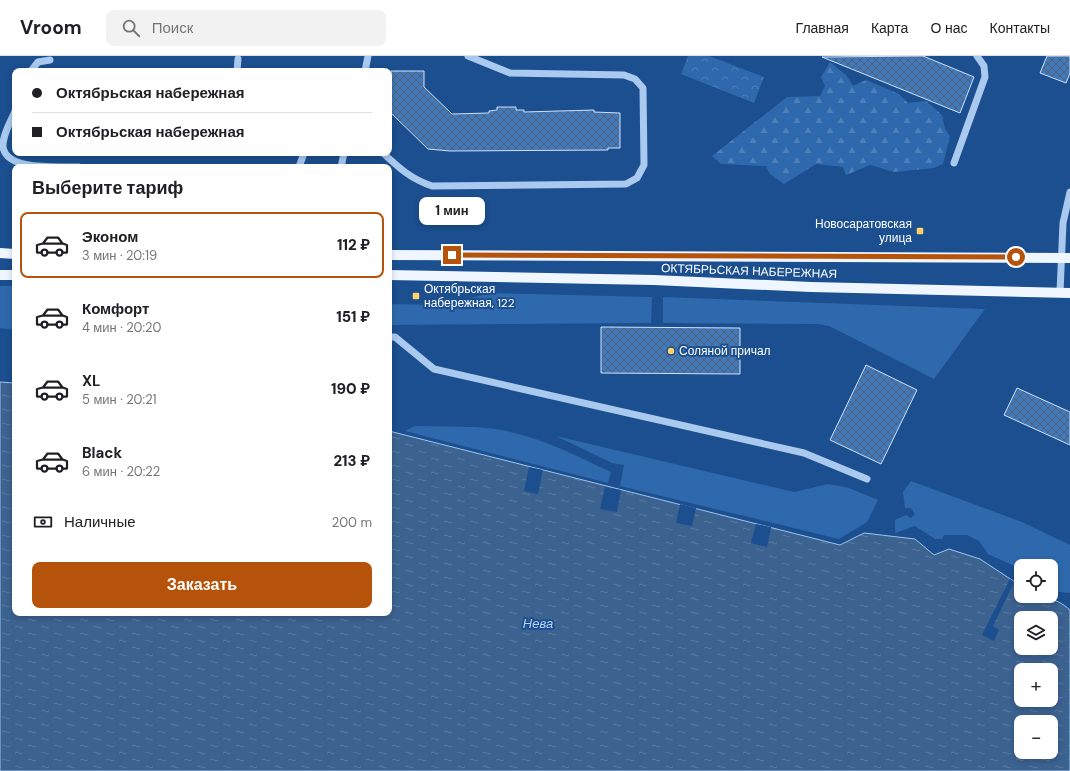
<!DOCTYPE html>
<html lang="ru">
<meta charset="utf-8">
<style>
body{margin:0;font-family:"DM Sans",sans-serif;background:#f2f2f2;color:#202124;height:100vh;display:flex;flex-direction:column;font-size:15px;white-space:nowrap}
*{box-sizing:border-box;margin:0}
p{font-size:13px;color:#757577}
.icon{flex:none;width:22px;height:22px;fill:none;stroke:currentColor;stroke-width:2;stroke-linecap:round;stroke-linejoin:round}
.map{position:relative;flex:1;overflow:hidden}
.drawer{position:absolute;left:12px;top:108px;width:380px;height:452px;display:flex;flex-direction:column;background:#fff;border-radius:8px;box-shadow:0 2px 6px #0003}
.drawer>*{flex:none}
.banner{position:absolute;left:12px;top:12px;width:380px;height:88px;border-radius:8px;box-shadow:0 2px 6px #0003;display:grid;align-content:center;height:88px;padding:0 20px;background:#fff}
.buttons{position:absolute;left:1014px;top:503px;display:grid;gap:8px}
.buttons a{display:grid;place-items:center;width:44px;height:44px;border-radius:8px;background:#fff;box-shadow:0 2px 6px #0003;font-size:20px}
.end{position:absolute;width:18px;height:18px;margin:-9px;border:5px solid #b45309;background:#fff;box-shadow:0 0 0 2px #fff}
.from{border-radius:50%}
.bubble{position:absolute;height:28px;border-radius:8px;background:#fff;box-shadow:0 2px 6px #0003;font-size:13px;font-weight:800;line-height:28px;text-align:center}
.banner b{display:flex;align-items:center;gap:14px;height:38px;font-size:15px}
.banner b+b{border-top:1px solid #e0e0e0}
.banner i{width:10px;height:10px;background:#202124}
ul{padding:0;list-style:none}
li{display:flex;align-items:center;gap:12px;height:66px;margin:0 8px 6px;padding:0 12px;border:2px solid transparent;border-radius:8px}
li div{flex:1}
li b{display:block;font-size:15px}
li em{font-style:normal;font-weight:800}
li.on{border-color:#b45309}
li>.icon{width:36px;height:36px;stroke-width:1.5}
h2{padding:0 20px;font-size:18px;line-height:48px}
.pay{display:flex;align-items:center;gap:10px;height:44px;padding:0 20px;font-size:15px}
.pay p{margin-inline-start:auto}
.button{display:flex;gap:8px;margin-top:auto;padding:8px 20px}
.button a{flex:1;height:46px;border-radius:8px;background:#b45309;color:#fff;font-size:16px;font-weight:800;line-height:46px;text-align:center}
header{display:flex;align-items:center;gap:24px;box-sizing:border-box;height:56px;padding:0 20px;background:#fff;border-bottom:1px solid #e0e0e0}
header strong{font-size:19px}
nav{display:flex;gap:22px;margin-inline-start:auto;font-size:14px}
.search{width:280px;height:36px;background:#f2f2f2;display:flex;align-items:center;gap:10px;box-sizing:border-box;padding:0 14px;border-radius:8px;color:#757577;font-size:15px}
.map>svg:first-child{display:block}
</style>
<header>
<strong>Vroom</strong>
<div class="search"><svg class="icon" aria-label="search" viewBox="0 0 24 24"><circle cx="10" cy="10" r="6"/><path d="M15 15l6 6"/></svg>Поиск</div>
<nav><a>Главная</a><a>Карта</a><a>О нас</a><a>Контакты</a></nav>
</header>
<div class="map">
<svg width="1070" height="715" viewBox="0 0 1070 715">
<defs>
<pattern id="forest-firs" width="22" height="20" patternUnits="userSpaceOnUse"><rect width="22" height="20" fill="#2e69ad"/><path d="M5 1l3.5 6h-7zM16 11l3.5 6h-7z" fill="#4d80b9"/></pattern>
<pattern id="park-crowns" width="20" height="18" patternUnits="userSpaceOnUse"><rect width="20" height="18" fill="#2e69ad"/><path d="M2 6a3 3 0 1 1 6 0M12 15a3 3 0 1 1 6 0" fill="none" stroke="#4d80b9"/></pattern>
<pattern id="water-ripples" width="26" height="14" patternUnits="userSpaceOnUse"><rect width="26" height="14" fill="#3c6290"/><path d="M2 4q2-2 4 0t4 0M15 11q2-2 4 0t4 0" fill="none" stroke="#597aa1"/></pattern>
<pattern id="building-cross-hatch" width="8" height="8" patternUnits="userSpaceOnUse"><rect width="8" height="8" fill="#4478b7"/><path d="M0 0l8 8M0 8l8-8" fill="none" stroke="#486282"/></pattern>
</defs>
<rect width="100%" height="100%" fill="#1b4f8f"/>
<path fill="#2e69ad" d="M0,230H15V274L0,272Z
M491,237L652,241L651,267L389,269V248L442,249Z
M663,241L985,253L934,323L829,270L818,268L663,267Z
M415,370C445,371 477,369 506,375C543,382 577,400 611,416L608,427L405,375Z
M556,380L794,436L828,428L849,432L878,444L867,466L839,483L620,430L624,409L612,407Z
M911,425L1022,466L1070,489V537L1059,536L1051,532V510H1021V513L988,498L979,485L967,479H944L942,483H935L915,470L895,477V464L906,459L911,462L915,458L911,452H905L903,436Z"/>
<path fill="url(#forest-firs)" d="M830,6L846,19L853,30L866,24L899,38L908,47L926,45L942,59L945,73L950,80L943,108L934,112L894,116L870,109L846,119L843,111L816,108L784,128L770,118L766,110L721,108L712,100L787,41L820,40L825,30L821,21Z"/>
<path fill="url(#park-crowns)" d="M688,0H709L764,21L754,47L681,18Z"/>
<path fill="url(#water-ripples)" stroke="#9cc4f0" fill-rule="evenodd" d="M0,326L15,327V557H389V375L840,489L864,477L915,483L934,499L949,493L980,503L1021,530V540C1041,540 1054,540 1070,554V715H0ZM1021,562H1051V592H1021ZM1021,614H1051V644H1021ZM1021,666H1051V696H1021Z"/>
<path fill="#1b4f8f" d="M529,411L543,414L538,438L524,435Z
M605,431L621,434L617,456L600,453Z
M680,448L696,452L692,470L676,467Z
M756,468L771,471L767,491L751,487Z
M1010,523L1014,526L993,570L999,574L994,585L982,579Z"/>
<path fill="url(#building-cross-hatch)" stroke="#cfe3fa" d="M923,0L974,21L960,57L822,1Z
M1047,0H1070V17L1066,27L1040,17Z
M391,15H424V31L452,58L489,57V55L497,54V51H516V54H524V56L594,54V56L620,57V92H608V94L450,95L428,93L390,56L389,25H391Z
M601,271L740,272V318L601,317Z
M866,309L917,334L881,408L830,384Z
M1017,332L1070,356V389L1004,359Z"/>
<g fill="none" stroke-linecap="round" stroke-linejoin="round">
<path stroke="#a9c9ee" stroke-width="7" d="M31,15L38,6L50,4
M237,15L238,3
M365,15L368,0
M15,55C11,65 2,80 3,91C7,116 61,110 79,111
M383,97C399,112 411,123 432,130L626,128L637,122L644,109L643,32L635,23L624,19L510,17L468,0
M954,107L985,21L984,10L977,0
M299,111L304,97
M341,111L344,97
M1060,236L1063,167L1070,136
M389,281H395L434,313L804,397L867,423"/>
<path stroke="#f0f6ff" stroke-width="10" d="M0,197L15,198
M389,199L1070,202
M0,219H15
M389,219L654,224L811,231L1070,237"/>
</g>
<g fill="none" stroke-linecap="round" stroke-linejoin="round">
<path stroke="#b45309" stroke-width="5" d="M452,199L1016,201"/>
</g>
<g fill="#ffd166" stroke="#1b4f8f" stroke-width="1.5">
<rect x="916" y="171" width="8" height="8" rx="2"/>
<rect x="412" y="236" width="8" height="8" rx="2"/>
<circle cx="671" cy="295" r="4"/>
</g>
<g text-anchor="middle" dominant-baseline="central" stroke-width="4" stroke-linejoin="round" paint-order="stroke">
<g font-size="12" fill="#fff" stroke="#1b4f8f" text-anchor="start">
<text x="912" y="168" text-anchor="end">Новосаратовская<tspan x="912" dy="14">улица</tspan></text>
<text x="424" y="233">Октябрьская<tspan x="424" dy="14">набережная, 122</tspan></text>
<text x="679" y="295">Соляной причал</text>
</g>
<g font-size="12" fill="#fff" stroke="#1b4f8f">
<text transform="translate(749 215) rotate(2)">ОКТЯБРЬСКАЯ НАБЕРЕЖНАЯ</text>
</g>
<g font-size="13" font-style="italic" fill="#b5d3f5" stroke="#1b4f8f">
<text x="538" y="567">Нева</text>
</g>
</g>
</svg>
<div class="buttons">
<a><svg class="icon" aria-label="locate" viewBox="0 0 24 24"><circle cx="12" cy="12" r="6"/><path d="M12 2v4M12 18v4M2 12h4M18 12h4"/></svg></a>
<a><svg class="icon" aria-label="layers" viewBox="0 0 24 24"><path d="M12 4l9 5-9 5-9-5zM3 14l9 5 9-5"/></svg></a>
<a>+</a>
<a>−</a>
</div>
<i class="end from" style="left:1016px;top:201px"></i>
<i class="end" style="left:452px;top:199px"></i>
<div class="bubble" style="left:419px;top:141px;width:66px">1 мин</div>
<div class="banner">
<b><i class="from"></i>Октябрьская набережная</b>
<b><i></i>Октябрьская набережная</b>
</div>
<section class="drawer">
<h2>Выберите тариф</h2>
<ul>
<li class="on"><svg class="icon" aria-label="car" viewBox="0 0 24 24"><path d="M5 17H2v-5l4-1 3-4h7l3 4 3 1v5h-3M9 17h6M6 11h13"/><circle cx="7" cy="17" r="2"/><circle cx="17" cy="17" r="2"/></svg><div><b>Эконом</b><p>3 мин · 20:19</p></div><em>112 ₽</em></li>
<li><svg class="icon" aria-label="car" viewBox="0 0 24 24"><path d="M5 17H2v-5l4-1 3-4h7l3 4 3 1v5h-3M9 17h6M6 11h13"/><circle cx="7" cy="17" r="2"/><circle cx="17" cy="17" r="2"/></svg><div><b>Комфорт</b><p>4 мин · 20:20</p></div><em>151 ₽</em></li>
<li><svg class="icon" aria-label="car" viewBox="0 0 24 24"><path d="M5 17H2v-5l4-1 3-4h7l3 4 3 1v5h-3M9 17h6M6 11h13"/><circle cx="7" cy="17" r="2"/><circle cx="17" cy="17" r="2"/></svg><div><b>XL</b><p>5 мин · 20:21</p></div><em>190 ₽</em></li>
<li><svg class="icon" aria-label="car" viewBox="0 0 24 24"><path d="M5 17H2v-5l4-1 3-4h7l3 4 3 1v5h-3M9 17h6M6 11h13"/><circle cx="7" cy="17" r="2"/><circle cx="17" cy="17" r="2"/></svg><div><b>Black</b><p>6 мин · 20:22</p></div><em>213 ₽</em></li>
</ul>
<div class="pay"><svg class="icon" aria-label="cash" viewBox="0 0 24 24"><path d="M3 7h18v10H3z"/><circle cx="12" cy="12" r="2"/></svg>Наличные<p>200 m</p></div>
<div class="button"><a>Заказать</a></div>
</section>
</div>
